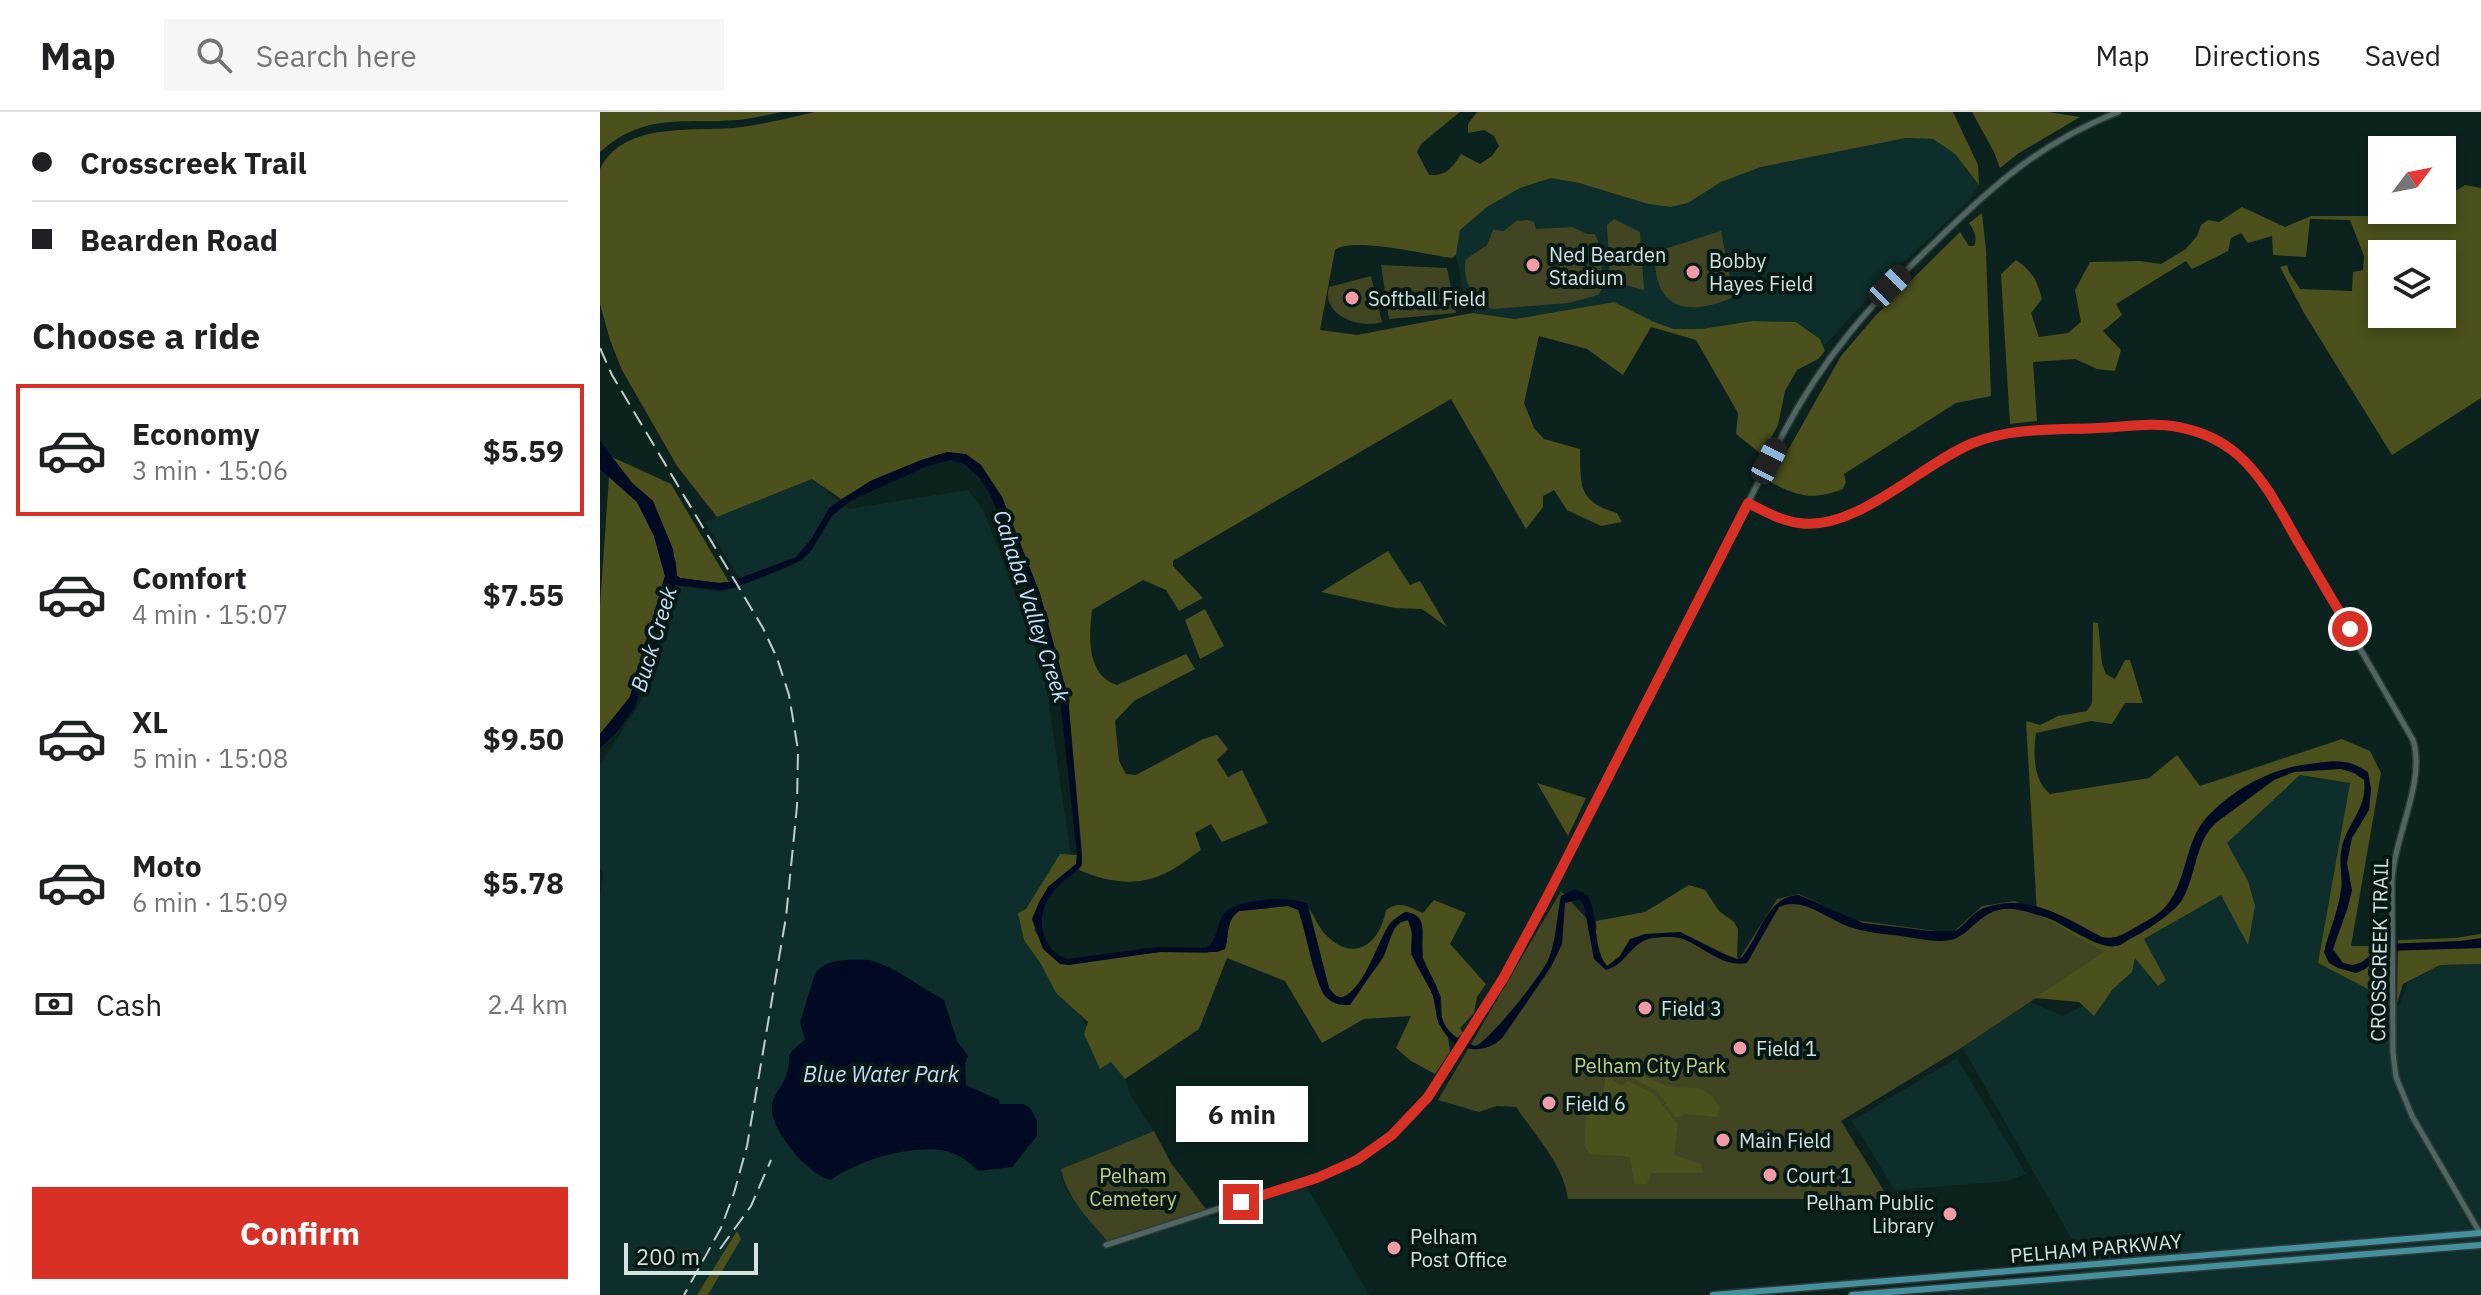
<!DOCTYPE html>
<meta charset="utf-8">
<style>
body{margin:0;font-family:"IBM Plex Sans",sans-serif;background:#f6f6f6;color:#202124;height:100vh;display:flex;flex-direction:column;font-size:30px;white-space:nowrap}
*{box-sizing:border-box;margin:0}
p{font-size:26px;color:#757577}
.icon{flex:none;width:44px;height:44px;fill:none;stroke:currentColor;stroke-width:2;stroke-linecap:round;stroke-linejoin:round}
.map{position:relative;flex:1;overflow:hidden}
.details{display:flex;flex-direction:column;background:#fff;width:600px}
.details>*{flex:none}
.hud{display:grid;align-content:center;height:176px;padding:0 32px;background:#fff}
.needle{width:52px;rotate:58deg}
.buttons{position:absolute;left:1768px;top:24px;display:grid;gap:16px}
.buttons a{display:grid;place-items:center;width:88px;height:88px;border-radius:0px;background:#fff;box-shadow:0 4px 12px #0003;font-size:40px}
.scale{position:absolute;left:24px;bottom:20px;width:134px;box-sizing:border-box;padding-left:8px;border:4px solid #d5e2df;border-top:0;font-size:22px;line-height:28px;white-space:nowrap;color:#d5e2df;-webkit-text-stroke:6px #041916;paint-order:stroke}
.end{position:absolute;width:36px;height:36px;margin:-18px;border:10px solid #d93025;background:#fff;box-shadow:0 0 0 4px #fff}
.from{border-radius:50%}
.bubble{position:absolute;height:56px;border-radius:0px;background:#fff;box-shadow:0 4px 12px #0003;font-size:26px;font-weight:800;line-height:56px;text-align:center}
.car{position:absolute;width:24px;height:48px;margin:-24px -12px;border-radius:10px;box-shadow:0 0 6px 2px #0007;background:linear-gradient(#222 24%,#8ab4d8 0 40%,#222 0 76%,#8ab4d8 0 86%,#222 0)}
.hud b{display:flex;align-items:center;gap:28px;height:76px;font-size:30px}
.hud b+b{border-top:2px solid #e0e0e0}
.hud i{width:20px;height:20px;background:#202124}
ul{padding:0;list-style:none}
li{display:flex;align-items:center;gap:24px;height:132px;margin:0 16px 12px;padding:0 16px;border:4px solid transparent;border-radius:0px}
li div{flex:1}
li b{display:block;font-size:30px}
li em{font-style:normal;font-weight:800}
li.active{border-color:#d93025}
li>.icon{width:72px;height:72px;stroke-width:1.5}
h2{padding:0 32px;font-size:36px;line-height:96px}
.pay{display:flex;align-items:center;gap:20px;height:88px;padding:0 32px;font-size:30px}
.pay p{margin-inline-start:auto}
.action{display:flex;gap:16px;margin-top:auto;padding:16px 32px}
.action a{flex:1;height:92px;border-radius:0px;background:#d93025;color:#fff;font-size:32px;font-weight:800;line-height:92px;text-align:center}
header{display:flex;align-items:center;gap:48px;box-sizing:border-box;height:112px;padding:0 40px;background:#fff;border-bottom:2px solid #e0e0e0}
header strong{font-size:38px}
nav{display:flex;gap:44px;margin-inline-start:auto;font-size:28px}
.search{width:560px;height:72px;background:#f6f6f6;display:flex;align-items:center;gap:20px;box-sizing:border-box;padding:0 28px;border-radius:0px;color:#757577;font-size:30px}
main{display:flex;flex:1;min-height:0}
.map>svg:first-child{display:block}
</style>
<header>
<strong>Map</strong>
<div class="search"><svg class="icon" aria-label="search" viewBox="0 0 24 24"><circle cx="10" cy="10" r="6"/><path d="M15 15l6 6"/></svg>Search here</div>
<nav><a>Map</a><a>Directions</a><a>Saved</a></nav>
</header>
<main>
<section class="details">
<div class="hud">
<b><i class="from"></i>Crosscreek Trail</b>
<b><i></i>Bearden Road</b>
</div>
<h2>Choose a ride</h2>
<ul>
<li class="active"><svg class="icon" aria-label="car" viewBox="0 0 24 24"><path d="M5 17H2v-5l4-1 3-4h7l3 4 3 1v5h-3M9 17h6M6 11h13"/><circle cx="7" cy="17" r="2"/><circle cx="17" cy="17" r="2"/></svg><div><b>Economy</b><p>3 min · 15:06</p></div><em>$5.59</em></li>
<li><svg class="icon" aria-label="car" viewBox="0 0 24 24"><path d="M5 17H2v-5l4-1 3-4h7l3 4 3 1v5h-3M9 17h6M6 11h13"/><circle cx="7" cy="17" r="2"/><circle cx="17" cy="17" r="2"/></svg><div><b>Comfort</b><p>4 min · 15:07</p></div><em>$7.55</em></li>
<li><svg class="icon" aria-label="car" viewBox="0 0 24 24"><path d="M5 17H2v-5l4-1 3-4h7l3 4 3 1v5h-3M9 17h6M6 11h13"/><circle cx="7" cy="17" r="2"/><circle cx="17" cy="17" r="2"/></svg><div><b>XL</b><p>5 min · 15:08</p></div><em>$9.50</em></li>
<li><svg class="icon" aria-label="car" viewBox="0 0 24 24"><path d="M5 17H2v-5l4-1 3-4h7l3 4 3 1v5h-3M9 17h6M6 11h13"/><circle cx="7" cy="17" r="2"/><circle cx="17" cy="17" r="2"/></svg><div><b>Moto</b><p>6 min · 15:09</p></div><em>$5.78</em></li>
</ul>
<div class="pay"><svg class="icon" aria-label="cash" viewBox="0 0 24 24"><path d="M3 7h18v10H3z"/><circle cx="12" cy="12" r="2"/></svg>Cash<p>2.4 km</p></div>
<div class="action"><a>Confirm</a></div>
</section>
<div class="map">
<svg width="1881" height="1183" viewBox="0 0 1881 1183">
<rect width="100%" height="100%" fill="#0c221f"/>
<path fill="#0d2e2a" d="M1306,26L1333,27L1355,42L1379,73L1370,87L1285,168L1224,234L1210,218L1196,210L1152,209L1102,217H1074L1054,210L1014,190L915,207L872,201L864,182L856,143L859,118L887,95L920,76L951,66L979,71L1048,92L1071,95L1088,91L1121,70L1161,55Z
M212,367L248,397L368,378L384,399L444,559L471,744L457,767L437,816L486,914L513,930L531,984L554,1019L461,1057L464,1074L474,1089L508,1130L605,1097L611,1105L706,1073L769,1183H0V786L3,762L0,757V653L47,580L71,473L122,480L142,471L105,410Z
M1700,663L1750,671L1719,851L1799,894L1808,871L1840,853L1881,852V1183H1347L1345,1176L1489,1158L1359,929L1426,888L1463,904L1491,890L1516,847L1626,731Z
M1357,946L1426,1062L1408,1069L1295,1078L1252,1009Z"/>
<path fill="#414522" d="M1014,107L1040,120L1044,178L1010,169L1007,113Z
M928,108L934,110L936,117L972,115L987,122H995C1004,140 1001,159 1002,177L998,183L969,191L894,197C874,193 861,166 866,147L887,133L893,118L904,119L916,109Z
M1121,119L1134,185C1087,205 1053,199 1055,140Z
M781,153L847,156L856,201L789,207Z
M771,164L782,210C760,217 721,204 729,175Z
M961,779L1002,823L1077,815L1139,847L1177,787L1199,782L1254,808L1352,821L1382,794L1415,789L1505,840L1358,938L1241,1009L1289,1087H968C964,1053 934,1022 916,995L897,994L879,1000L838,988Z
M554,1019L571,1051L606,1097L508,1130C489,1107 467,1087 461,1057Z"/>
<path fill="#4b501c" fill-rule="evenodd" d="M0,0H182C167,3 152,7 138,8C83,12 45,0 0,40Z
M215,0H860L821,32L817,40L829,63C847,64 852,56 861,42L880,52L892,44L899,34L894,24L884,18L868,21V12L877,0H1353L1378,53L1379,73L1355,42L1333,27L1306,26L1161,55L1121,70L1088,91L1071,95L1048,92L979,71L951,66L920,76L887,95L860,118L856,143L852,146C829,143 751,124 735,138L720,218L757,223L872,201L915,207L1014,190L1054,210L1074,217H1102L1152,209L1196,210L1220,227L1225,239L1218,247L1197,258L1185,279L1178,313L1162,343L1136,322L1138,301L1096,228L1051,215L1023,263L987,237L939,224L924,291L934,316L944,327L980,337C981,374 977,389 1017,401L1022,410L1001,414L967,398L954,378L943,384V395L926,417L851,287L573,449V454L603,486L579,499L566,478L543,468L492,498C489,524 486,563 517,573L586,542L595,557L534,589L515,609L519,649L526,662L536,663L603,627L617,623L628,637L617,648L628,665L642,658L668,711L622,730L611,712L595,721L601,738C589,746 577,756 564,762C535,775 507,770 479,758L482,752V741L468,585L440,482L402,385L381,354L347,340C310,351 275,367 241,387L212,367L117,405L77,354L22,258L10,228L0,192V57C25,7 97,21 142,15C166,12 191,5 215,0Z
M1372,0H1448L1480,5L1419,41L1400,56L1394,40Z
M1865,73L1881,76V286L1792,343L1704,201L1680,155L1687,153L1689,160L1700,177L1752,179L1753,160L1763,158L1764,144L1750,108L1710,107L1706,145L1673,143L1672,124L1648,131L1641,121L1631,126L1628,139L1592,157L1586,149L1516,192L1522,203L1503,219L1521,238L1515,259L1497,257L1475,247L1433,250L1437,309L1410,312L1401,162L1416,148C1432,159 1437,168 1442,187L1431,201L1439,225L1468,221L1481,210L1475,178L1490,150L1540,149L1561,152L1586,137L1597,124L1601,113L1608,108L1619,110L1642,95L1685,115L1711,104H1809L1842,98L1844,86ZM1782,142H1842V202H1782Z
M1382,101L1386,138L1391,284L1356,291L1244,362L1246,370L1243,377C1212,389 1198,384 1170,370L1241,244L1276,203L1360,120L1369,134H1374C1378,126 1374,118 1369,111Z
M12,345L71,372L129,470L119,471L80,466L77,463L76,450L53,389L32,371Z
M9,365L37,390L54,424L65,464L30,585L0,622V493Z
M788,439L810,473L820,469L847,515L822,497L795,496L721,480Z
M605,497L624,534L600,547L585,508Z
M1493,510L1498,511L1502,552L1506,562L1515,567L1525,548H1530L1543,591H1525L1512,612L1491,609L1436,621C1433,642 1433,668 1450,682L1549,666L1577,643L1600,674L1742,627L1770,639L1781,661L1751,834H1787V887L1718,851L1750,671L1700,663L1627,731L1648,769L1655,794L1648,833L1621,783L1544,827L1566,868L1558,874L1535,846L1532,860L1512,878L1494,904L1479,890L1435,886L1504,840L1437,802L1426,609L1440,613L1458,604L1487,599L1492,591Z
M937,671L986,686L968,724Z
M460,742L477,743L476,752L448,775L434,818L460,852L560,840L607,841L627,831C627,819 628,807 639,799L688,794L698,798L725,884L740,893C754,878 774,862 784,844C791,829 790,812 808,808L813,825L811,842L833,883L838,909L848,925L850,940L835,962L811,949L796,936L811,904L764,907L722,931L685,869L627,846L599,917L525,967L511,950L500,957L484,922L488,910L456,881L441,852L424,828L418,801L426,797Z
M1089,773L1105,778L1119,799L1134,810L1138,817L1137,847L1081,820L1068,821L1045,822L1023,836L1020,844L1010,853L1004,852L998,832L996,809L1045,800Z
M834,788L866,801L850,832L886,872L877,885L874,901L860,916L863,921L857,926L846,916L842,907L841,885L823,846L822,814L805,801C799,804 793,807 789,812C777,831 763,883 738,886L729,876L709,796C714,804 719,816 726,823C755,852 780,831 786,798C800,788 809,795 823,801Z
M1881,822V852L1840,853L1803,872L1797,891L1798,828L1855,826Z
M1032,956C1043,962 1056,971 1068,974C1094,979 1102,968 1120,995L1117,1005L1085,1002L1076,1006L1057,979L1032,966Z
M1006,963L1021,974L1028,969L1054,982L1078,1013L1074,1043L1101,1052L1103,1061H1052L1047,1072H1034L1030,1045L989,1042L984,1033L987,992L1003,981Z
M137,1119L141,1127L108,1183H97Z"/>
<path fill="#000a23" d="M0,329L32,371L53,389L73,437L77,464L80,466L119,471L129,470L196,445L212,426L229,396L270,369L321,348L348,340L366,342L381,353L402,385L440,482L468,585L482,752C476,762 466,765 458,774C445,788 437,808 445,826C450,837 456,844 468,847L556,835L606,836C618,828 616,815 623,803C634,786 691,783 707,792L729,876L734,883L743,886C774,869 775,816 805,800C833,803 818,828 823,847C826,857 834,866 837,876C841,884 840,892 841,901C843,918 859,930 876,934C892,925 941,865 949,846C956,830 957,802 961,784L975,777L988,784C999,806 992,835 1007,854L1020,844L1030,827L1045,822L1080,820L1124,842L1137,847L1141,846C1161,824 1165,785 1199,783L1263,811L1331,819H1355C1366,813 1372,800 1384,796C1428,780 1464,805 1502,825C1515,828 1524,822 1536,815C1546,809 1559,803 1566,794C1588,768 1584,730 1607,705C1633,677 1671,656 1709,652C1734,649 1745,645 1768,660L1771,677L1769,698L1752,726L1747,751L1752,778L1748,795L1733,837L1743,851L1753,853L1762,850L1785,832L1860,829L1881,826V836L1785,839L1765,857L1756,861L1738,856L1729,851L1724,840C1729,819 1738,800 1741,778C1743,766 1739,752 1741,740C1745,712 1768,698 1764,668L1754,661L1741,657L1694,660L1674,668L1617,710C1594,730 1597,763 1582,788C1574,801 1543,821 1528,828C1525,830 1521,833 1517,834C1499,838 1467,814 1450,807C1440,803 1425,799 1414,797C1381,793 1372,824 1350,828C1335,831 1317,826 1301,824C1285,822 1269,821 1253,816C1231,810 1203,783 1179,795L1147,851C1123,856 1104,835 1083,827C1075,824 1061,825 1052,826C1031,830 1026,853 1006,858L994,847L984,794L980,787L965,791L962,832L951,855L903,925C882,947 849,938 838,909C835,901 836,892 833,884C828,870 818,858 813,845C808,832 816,822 808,808L800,810L794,817L783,845L750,893C740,893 733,892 726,885C715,874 705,817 699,798L688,794L639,799C625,809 630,823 625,837L617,840H560L469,853L460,852L443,837L432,807L439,790L448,775L476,752L477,743L460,586L432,487L390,382L379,365L364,352L350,348L325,355L250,389L232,404L213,436L202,448L178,459L134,476L121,478L76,473L70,485L34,597L17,620L0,636V622L30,585L65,464L54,424L37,390L0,357Z
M269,848C298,856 318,874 344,888L357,929L368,944L365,951L366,973L399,988L400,992H423L430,996L437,1009V1024L412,1055L378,1059C370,1050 359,1042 346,1039C313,1032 258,1048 231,1068C209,1064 168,1016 172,992C174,983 183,973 186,964C194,942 180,947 205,928L200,910L215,862C227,845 250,848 269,848Z"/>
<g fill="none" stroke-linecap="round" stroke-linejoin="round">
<g stroke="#2f3a38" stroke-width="8">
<path id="secondary" d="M1148,391C1164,399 1181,409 1199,411C1258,420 1330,342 1390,325C1410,319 1431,320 1451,319C1486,317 1520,315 1555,313C1602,315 1641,337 1667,376L1813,628C1826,670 1794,724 1792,769L1793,941L1796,965L1812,1004L1880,1121
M506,1133L738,1058L782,1031L817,999L839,969L894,881L944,791L1183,322C1222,247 1270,193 1330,135C1391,75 1438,32 1518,0"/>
</g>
<g stroke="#2f3a38" stroke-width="9">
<path id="primary" d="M1113,1183L1881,1121
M1252,1183L1881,1133"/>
</g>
<use href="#secondary" stroke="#4f6662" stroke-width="5"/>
<use href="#primary" stroke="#44909f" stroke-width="6"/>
<path stroke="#c0cecb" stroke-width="2" stroke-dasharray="16 8" stroke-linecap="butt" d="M0,236L12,263L163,516L177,546L189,583L198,638L197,694L186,805L147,1034L134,1081L121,1116L84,1183
M120,1137L151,1094L171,1048"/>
</g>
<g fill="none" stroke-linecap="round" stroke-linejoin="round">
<path stroke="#d93025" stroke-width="10" d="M641,1090L717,1066L757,1048L792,1023L828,985L904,865L944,791L1148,391C1164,399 1181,409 1199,411C1256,420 1321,352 1373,331C1412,315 1458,318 1499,316C1525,315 1553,310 1578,315C1600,319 1622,329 1638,343C1664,366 1680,398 1697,428C1715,458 1732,488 1750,517"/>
</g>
<g fill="#f39aa7" stroke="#041916" stroke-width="3">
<circle cx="933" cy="153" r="8"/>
<circle cx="1093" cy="160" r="8"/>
<circle cx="752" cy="186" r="8"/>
<circle cx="1045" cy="896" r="8"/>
<circle cx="1140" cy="936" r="8"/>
<circle cx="949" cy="991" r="8"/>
<circle cx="1123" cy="1028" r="8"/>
<circle cx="1170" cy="1063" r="8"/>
<circle cx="1350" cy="1102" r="8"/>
<circle cx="794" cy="1136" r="8"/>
</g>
<g text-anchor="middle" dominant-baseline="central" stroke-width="8" stroke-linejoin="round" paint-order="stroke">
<g font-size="20" fill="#d5e2df" stroke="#041916" text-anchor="start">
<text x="949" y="142">Ned Bearden<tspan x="949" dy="23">Stadium</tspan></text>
<text x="1109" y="148">Bobby<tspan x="1109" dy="23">Hayes Field</tspan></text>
<text x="768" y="186">Softball Field</text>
<text x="1061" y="896">Field 3</text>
<text x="1156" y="936">Field 1</text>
<text x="965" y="991">Field 6</text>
<text x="1139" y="1028">Main Field</text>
<text x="1186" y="1063">Court 1</text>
<text x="1334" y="1090" text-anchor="end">Pelham Public<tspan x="1334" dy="23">Library</tspan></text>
<text x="810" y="1124">Pelham<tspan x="810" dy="23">Post Office</tspan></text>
</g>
<g font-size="20" fill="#d5e2df" stroke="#041916">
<text transform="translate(1779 838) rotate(-89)">CROSSCREEK TRAIL</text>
<text transform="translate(1496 1136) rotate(-5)">PELHAM PARKWAY</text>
</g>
<g font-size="20" fill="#c6cf80" stroke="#041916">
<text x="1050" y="953">Pelham City Park</text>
<text x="533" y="1063">Pelham<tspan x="533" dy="23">Cemetery</tspan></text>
</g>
<g font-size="22" font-style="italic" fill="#c9def7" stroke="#041916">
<text transform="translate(432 494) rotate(72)">Cahaba Valley Creek</text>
<text transform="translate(53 527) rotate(-73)">Buck Creek</text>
<text x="281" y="961">Blue Water Park</text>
</g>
</g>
</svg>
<div class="buttons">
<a><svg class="needle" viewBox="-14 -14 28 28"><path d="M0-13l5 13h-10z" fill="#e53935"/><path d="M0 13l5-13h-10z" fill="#757577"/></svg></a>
<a><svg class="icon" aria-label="layers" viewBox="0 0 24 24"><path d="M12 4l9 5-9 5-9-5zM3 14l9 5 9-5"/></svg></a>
</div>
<div class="scale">200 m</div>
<i class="end from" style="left:1750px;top:517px"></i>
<i class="end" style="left:641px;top:1090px"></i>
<div class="bubble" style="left:576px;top:974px;width:132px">6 min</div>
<i class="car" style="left:1290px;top:174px;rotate:45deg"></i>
<i class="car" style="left:1169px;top:349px;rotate:27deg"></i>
</div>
</main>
